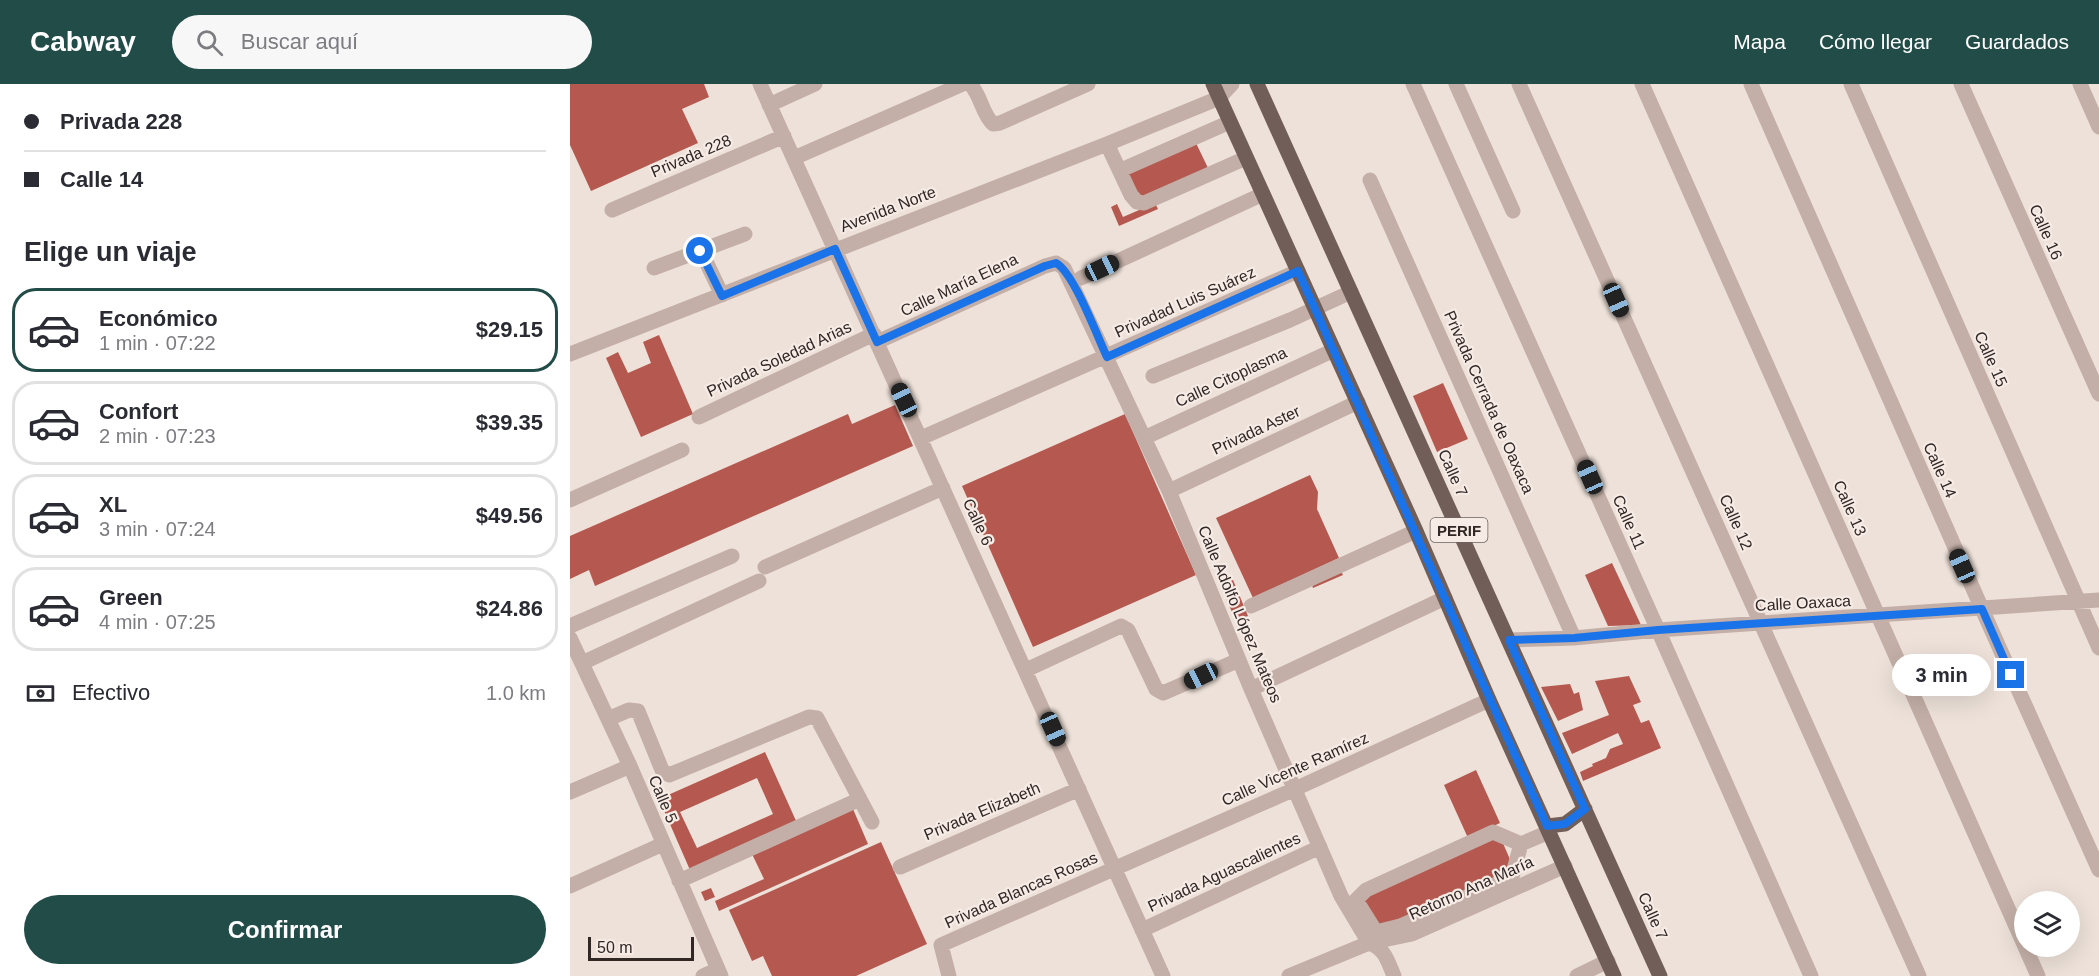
<!DOCTYPE html>
<html lang="es">
<meta charset="utf-8">
<style>
body{margin:0;font-family:Arial,sans-serif;background:#f7f7f7;color:#2b2b33;height:100vh;display:flex;flex-direction:column;font-size:22px;white-space:nowrap}
*{box-sizing:border-box;margin:0}
p{font-size:20px;color:#7c7c81}
.icon{flex:none;width:33px;height:33px;fill:none;stroke:currentColor;stroke-width:2;stroke-linecap:round;stroke-linejoin:round}
.map{position:relative;flex:1;overflow:hidden}
.side{display:flex;flex-direction:column;background:#fff;width:570px}
.side>*{flex:none}
.hud{display:grid;align-content:center;height:132px;padding:0 24px;background:#fff}
.buttons{position:absolute;left:1444px;top:807px;display:grid;gap:12px}
.buttons a{display:grid;place-items:center;width:66px;height:66px;border-radius:50%;background:#fff;box-shadow:0 6px 24px #0002;font-size:30px}
.scale{position:absolute;left:18px;bottom:15px;width:106px;box-sizing:border-box;padding-left:6px;border:3px solid #312826;border-top:0;font-size:16px;line-height:21px;white-space:nowrap;color:#312826;-webkit-text-stroke:4px #f6ebe5;paint-order:stroke}
.end{position:absolute;width:27px;height:27px;margin:-14px;border:8px solid #1a73e8;background:#fff;box-shadow:0 0 0 3px #fff}
.from{border-radius:50%}
.bubble{position:absolute;height:42px;border-radius:21px;background:#fff;box-shadow:0 6px 24px #0002;font-size:20px;font-weight:600;line-height:42px;text-align:center}
.car{position:absolute;width:18px;height:36px;margin:-18px -9px;border-radius:8px;box-shadow:0 0 4px 2px #0007;background:linear-gradient(#222 24%,#8ab4d8 0 40%,#222 0 76%,#8ab4d8 0 86%,#222 0)}
.hud b{display:flex;align-items:center;gap:21px;height:57px;font-size:22px}
.hud b+b{border-top:2px solid #e1e1e2}
.hud i{width:15px;height:15px;background:#2b2b33}
ul{padding:0;list-style:none}
li{display:flex;align-items:center;gap:18px;height:84px;margin:0 12px 9px;padding:0 12px;border:3px solid #e1e1e2;border-radius:24px}
li div{flex:1}
li b{display:block;font-size:22px}
li em{font-style:normal;font-weight:600}
li.current{border-color:#224c48}
li>.icon{width:54px;height:54px;stroke-width:1.5}
h2{padding:0 24px;font-size:27px;line-height:72px}
.pay{display:flex;align-items:center;gap:15px;height:66px;padding:0 24px;font-size:22px}
.pay p{margin-inline-start:auto}
.action{display:flex;gap:12px;margin-top:auto;padding:12px 24px}
.action a{flex:1;height:69px;border-radius:36px;background:#224c48;color:#fff;font-size:24px;font-weight:600;line-height:69px;text-align:center}
header{display:flex;align-items:center;gap:36px;box-sizing:border-box;height:84px;padding:0 30px;background:#224c48;color:#fff}
header strong{font-size:28px}
nav{display:flex;gap:33px;margin-inline-start:auto;font-size:21px}
.search{width:420px;height:54px;background:#f7f7f7;display:flex;align-items:center;gap:15px;box-sizing:border-box;padding:0 21px;border-radius:33px;color:#7c7c81;font-size:22px}
main{display:flex;flex:1;min-height:0}
.map>svg:first-child{display:block}
</style>
<header>
<strong>Cabway</strong>
<div class="search"><svg class="icon" aria-label="search" viewBox="0 0 24 24"><circle cx="10" cy="10" r="6"/><path d="M15 15l6 6"/></svg>Buscar aquí</div>
<nav><a>Mapa</a><a>Cómo llegar</a><a>Guardados</a></nav>
</header>
<main>
<section class="side">
<div class="hud">
<b><i class="from"></i>Privada 228</b>
<b><i></i>Calle 14</b>
</div>
<h2>Elige un viaje</h2>
<ul>
<li class="current"><svg class="icon" aria-label="car" viewBox="0 0 24 24"><path d="M5 17H2v-5l4-1 3-4h7l3 4 3 1v5h-3M9 17h6M6 11h13"/><circle cx="7" cy="17" r="2"/><circle cx="17" cy="17" r="2"/></svg><div><b>Económico</b><p>1 min · 07:22</p></div><em>$29.15</em></li>
<li><svg class="icon" aria-label="car" viewBox="0 0 24 24"><path d="M5 17H2v-5l4-1 3-4h7l3 4 3 1v5h-3M9 17h6M6 11h13"/><circle cx="7" cy="17" r="2"/><circle cx="17" cy="17" r="2"/></svg><div><b>Confort</b><p>2 min · 07:23</p></div><em>$39.35</em></li>
<li><svg class="icon" aria-label="car" viewBox="0 0 24 24"><path d="M5 17H2v-5l4-1 3-4h7l3 4 3 1v5h-3M9 17h6M6 11h13"/><circle cx="7" cy="17" r="2"/><circle cx="17" cy="17" r="2"/></svg><div><b>XL</b><p>3 min · 07:24</p></div><em>$49.56</em></li>
<li><svg class="icon" aria-label="car" viewBox="0 0 24 24"><path d="M5 17H2v-5l4-1 3-4h7l3 4 3 1v5h-3M9 17h6M6 11h13"/><circle cx="7" cy="17" r="2"/><circle cx="17" cy="17" r="2"/></svg><div><b>Green</b><p>4 min · 07:25</p></div><em>$24.86</em></li>
</ul>
<div class="pay"><svg class="icon" aria-label="cash" viewBox="0 0 24 24"><path d="M3 7h18v10H3z"/><circle cx="12" cy="12" r="2"/></svg>Efectivo<p>1.0 km</p></div>
<div class="action"><a>Confirmar</a></div>
</section>
<div class="map">
<svg width="1529" height="892" viewBox="0 0 1529 892">
<rect width="100%" height="100%" fill="#ede1d9"/>
<path fill="#b5584f" fill-rule="evenodd" d="M0,0H134L139,13L112,25L128,59L21,107L0,61Z
M625,57L638,84L570,115L557,88Z
M547,120L553,133L583,120L586,121L588,125L549,142L541,123Z
M89,251L123,330L71,353L36,274L48,268L58,289L81,279L73,258Z
M873,299L898,355L867,368L843,312Z
M325,321L343,362L25,502L19,486L0,495V452L278,330L282,340Z
M555,330L626,491L463,563L392,402Z
M740,391L748,408L747,425L769,474L683,514L646,434Z
M1042,479L1071,541L1038,542L1015,491Z
M770,485L773,491L743,504L741,498Z
M663,496L678,532L666,537L650,501Z
M1059,592L1071,618L1063,621L1071,639L1079,636L1091,664L1013,697L1010,688L1023,682L1022,680L1036,674L1040,665L1053,660L1048,649L1002,670L992,649L1039,631L1025,597Z
M1000,600L1004,610L1009,608L1013,626L988,637L971,603Z
M195,668L227,739L120,786L89,715ZM187,694L203,730L127,764L110,728Z
M906,686L930,739L919,744L932,757L942,780L938,789L845,833L808,841L793,815L898,754L874,701Z
M283,725L298,760L149,827L145,817L194,795L182,770Z
M311,758L357,860L286,892H202L193,872L182,877L159,826Z
M141,804L145,813L135,817L131,808Z"/>
<g fill="none" stroke-linecap="round" stroke-linejoin="round">
<path stroke="#c3afa7" stroke-width="15" d="M190,0L593,892
M400,0C411,11 412,30 423,40L430,39L518,0
M843,0L1088,546L1241,892
M886,0L943,127
M949,0L1349,892
M1072,0L1468,892
M1181,0L1412,525L1529,786
M1281,0L1529,564
M1391,0L1529,310
M1510,0L1529,43
M199,21L245,0
M537,60L561,111L567,118L574,119L676,74
M224,74L393,0
M551,86L660,38
M800,96L1004,554
M42,126L214,52
M131,167L152,211
M84,184L175,150
M511,194L693,110
M307,258L475,182L486,179L494,184L599,407L681,605L771,812L799,859C815,864 818,878 824,892
M0,270L537,60L649,14L662,0
M583,292L720,236L781,208
M129,333L304,250
M351,354L728,187
M574,354L764,266
M599,407L788,318
M0,416L112,366
M195,483L373,404
M681,522L846,447
M0,542L162,472
M0,554L60,682L151,892
M939,556L1004,554L1088,546L1529,516
M12,579L189,497
M456,586L551,542L558,546L586,605L593,609L669,576
M681,605L875,514
M38,635L59,626L68,627L92,686L99,691L239,633L247,634L302,738
M0,708L60,682
M951,760L942,793L830,842L806,848L786,816L796,806L923,748L951,760L979,748
M330,783L509,705
M109,797L290,715
M0,802L93,760
M572,846L750,763
M133,892L148,885
M379,892L371,861L725,705L919,616
M719,892L799,859L842,850L995,782
M1007,892L1038,877"/>
<path stroke="#715e59" stroke-width="15" d="M643,0L846,447L919,616L1044,892
M687,0L1090,892
M977,742L995,740L1015,725"/>
</g>
<g fill="none" stroke-linecap="round" stroke-linejoin="round">
<path stroke="#1a73e8" stroke-width="8" d="M130,167L152,212L265,165L307,258L475,182L486,179C504,189 527,252 537,273L728,187L977,742L995,740L1015,725L939,556L1004,554L1088,546L1412,525L1441,591"/>
</g>
<g text-anchor="middle" dominant-baseline="central" stroke-width="4.5" stroke-linejoin="round" paint-order="stroke">
<rect fill="#f6ebe5" stroke="#6c625f" stroke-width="1.5" x="860.5" y="434" width="57" height="24" rx="4.5"/>
<g font-size="15" font-weight="bold" fill="#312826">
<text x="889" y="446">PERIF</text>
</g>
<g font-size="16" fill="#312826" stroke="#f6ebe5">
<text transform="translate(121 72) rotate(-23)">Privada 228</text>
<text transform="translate(318 125) rotate(-21)">Avenida Norte</text>
<text transform="translate(1476 148) rotate(66)">Calle 16</text>
<text transform="translate(389 201) rotate(-25)">Calle María Elena</text>
<text transform="translate(615 218) rotate(-24)">Privadad Luis Suárez</text>
<text transform="translate(209 275) rotate(-25)">Privada Soledad Arias</text>
<text transform="translate(1421 275) rotate(66)">Calle 15</text>
<text transform="translate(661 293) rotate(-25)">Calle Citoplasma</text>
<text transform="translate(919 318) rotate(66)">Privada Cerrada de Oaxaca</text>
<text transform="translate(686 346) rotate(-25)">Privada Aster</text>
<text transform="translate(1370 386) rotate(66)">Calle 14</text>
<text transform="translate(883 389) rotate(66)">Calle 7</text>
<text transform="translate(1280 424) rotate(66)">Calle 13</text>
<text transform="translate(408 438) rotate(65)">Calle 6</text>
<text transform="translate(1059 438) rotate(66)">Calle 11</text>
<text transform="translate(1166 438) rotate(66)">Calle 12</text>
<text transform="translate(1233 519) rotate(-3)">Calle Oaxaca</text>
<text transform="translate(670 530) rotate(67)">Calle Adolfo López Mateos</text>
<text transform="translate(725 685) rotate(-24)">Calle Vicente Ramírez</text>
<text transform="translate(93 715) rotate(67)">Calle 5</text>
<text transform="translate(412 727) rotate(-23)">Privada Elizabeth</text>
<text transform="translate(654 788) rotate(-25)">Privada Aguascalientes</text>
<text transform="translate(901 804) rotate(-24)">Retorno Ana María</text>
<text transform="translate(451 806) rotate(-24)">Privada Blancas Rosas</text>
<text transform="translate(1083 832) rotate(66)">Calle 7</text>
</g>
</g>
</svg>
<div class="buttons">
<a><svg class="icon" aria-label="layers" viewBox="0 0 24 24"><path d="M12 4l9 5-9 5-9-5zM3 14l9 5 9-5"/></svg></a>
</div>
<div class="scale">50 m</div>
<i class="end from" style="left:130px;top:167px"></i>
<i class="end" style="left:1441px;top:591px"></i>
<div class="bubble" style="left:1322px;top:570px;width:99px">3 min</div>
<i class="car" style="left:532px;top:184px;rotate:65deg"></i>
<i class="car" style="left:1046px;top:216px;rotate:156deg"></i>
<i class="car" style="left:334px;top:316px;rotate:335deg"></i>
<i class="car" style="left:1020px;top:393px;rotate:336deg"></i>
<i class="car" style="left:1392px;top:482px;rotate:336deg"></i>
<i class="car" style="left:631px;top:592px;rotate:244deg"></i>
<i class="car" style="left:483px;top:645px;rotate:156deg"></i>
</div>
</main>
